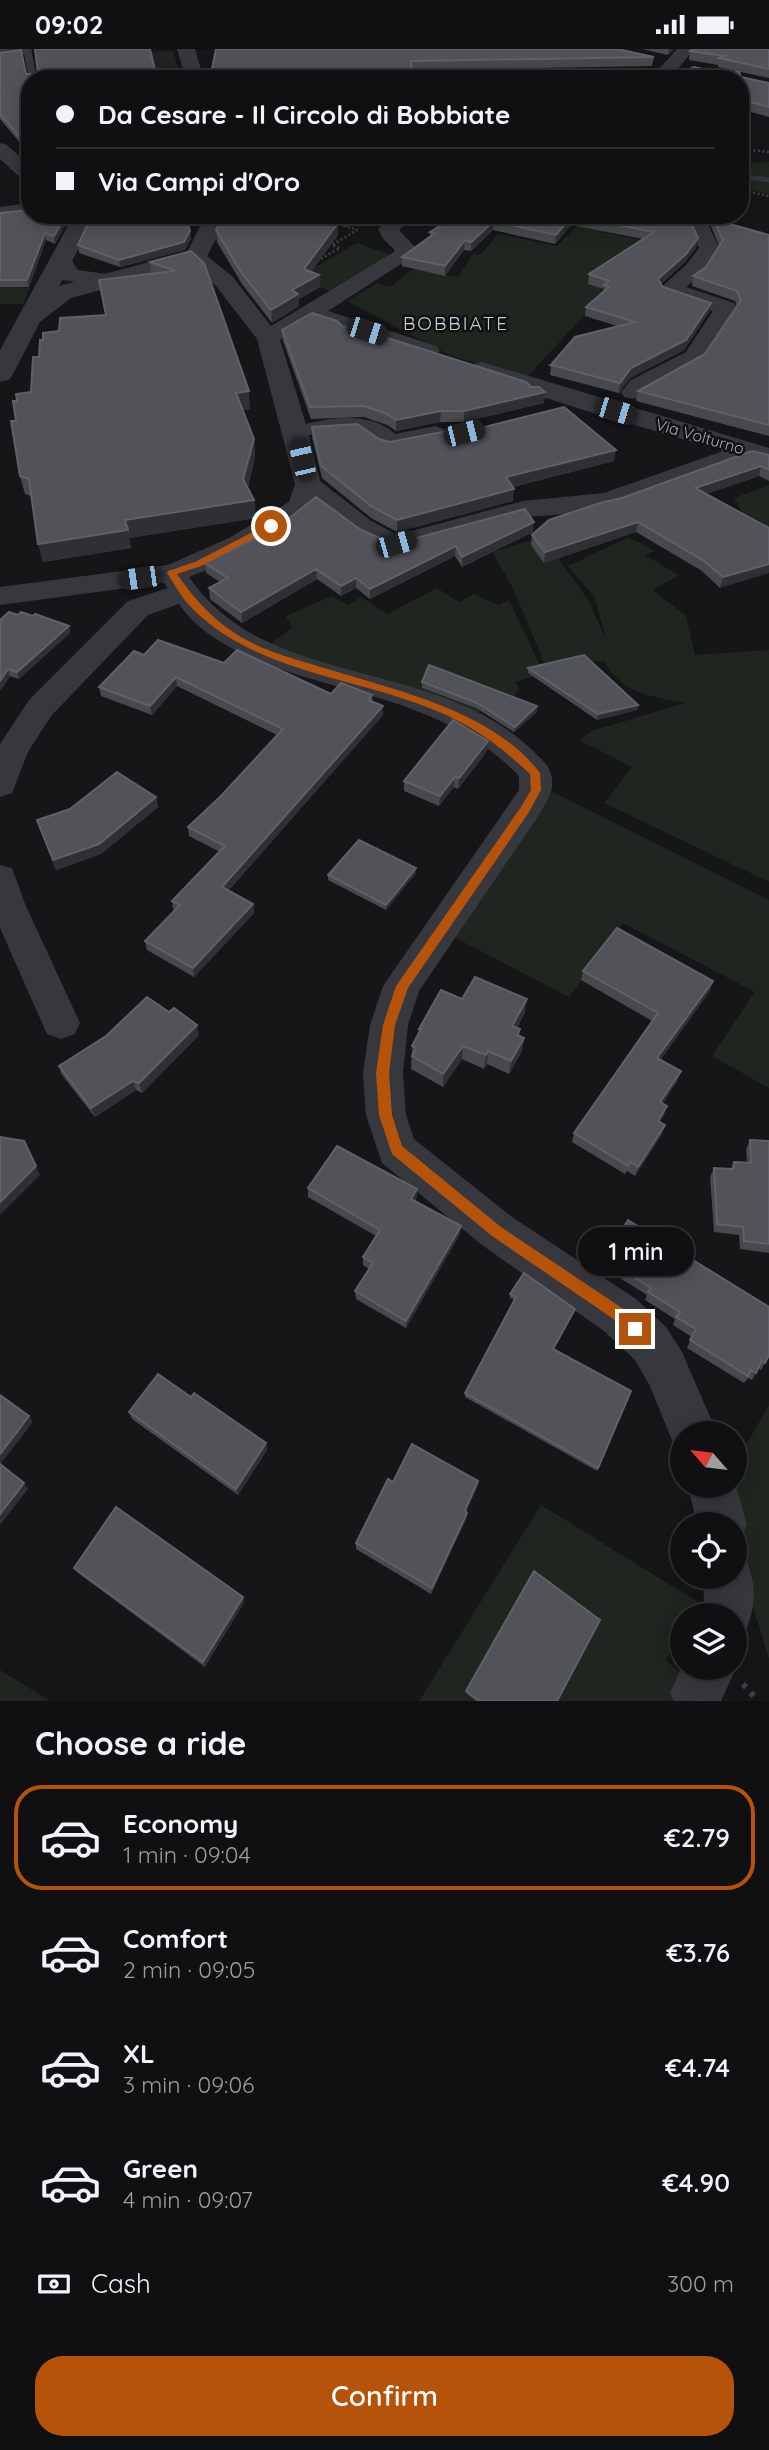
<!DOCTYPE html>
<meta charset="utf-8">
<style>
body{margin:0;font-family:Quicksand,sans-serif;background:#19191b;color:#f1f3f6;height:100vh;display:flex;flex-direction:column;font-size:26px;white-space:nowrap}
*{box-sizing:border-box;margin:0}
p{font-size:23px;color:#9c9d9f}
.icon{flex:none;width:38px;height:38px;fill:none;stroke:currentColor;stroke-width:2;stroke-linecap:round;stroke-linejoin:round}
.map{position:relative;height:1652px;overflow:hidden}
.details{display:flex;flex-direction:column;background:#101012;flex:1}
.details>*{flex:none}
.guide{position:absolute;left:21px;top:21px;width:728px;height:154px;border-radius:28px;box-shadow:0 4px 18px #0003,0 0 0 2px #303032;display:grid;align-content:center;height:154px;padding:0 35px;background:#101012}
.needle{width:46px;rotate:298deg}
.controls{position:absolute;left:670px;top:1372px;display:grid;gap:14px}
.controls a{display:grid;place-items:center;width:77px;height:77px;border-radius:50%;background:#101012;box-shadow:0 4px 18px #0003,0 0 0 2px #303032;font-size:35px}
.end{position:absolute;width:32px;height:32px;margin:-16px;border:9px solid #b45309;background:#fff;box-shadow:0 0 0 4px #fff}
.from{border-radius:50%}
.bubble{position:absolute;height:49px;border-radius:24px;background:#101012;box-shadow:0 4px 18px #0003,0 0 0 2px #303032;font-size:23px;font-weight:600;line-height:49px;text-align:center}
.car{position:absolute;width:21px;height:42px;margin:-21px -10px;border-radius:9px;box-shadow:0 0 5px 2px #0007;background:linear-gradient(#222 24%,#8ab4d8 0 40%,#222 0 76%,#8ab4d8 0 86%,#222 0)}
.guide b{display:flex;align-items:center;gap:24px;height:66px;font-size:26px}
.guide b+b{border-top:2px solid #303032}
.guide i{width:18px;height:18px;background:#f1f3f6}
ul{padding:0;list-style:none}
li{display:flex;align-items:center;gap:21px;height:105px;margin:0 14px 10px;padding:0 21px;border:4px solid transparent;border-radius:28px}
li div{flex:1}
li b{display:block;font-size:26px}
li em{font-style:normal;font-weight:600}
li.active{border-color:#b45309}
li>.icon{width:63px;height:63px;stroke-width:1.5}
h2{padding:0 35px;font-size:32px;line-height:84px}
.pay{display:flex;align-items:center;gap:18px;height:77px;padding:0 35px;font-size:26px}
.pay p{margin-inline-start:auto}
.cta{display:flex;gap:14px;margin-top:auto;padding:14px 35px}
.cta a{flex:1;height:80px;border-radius:28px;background:#b45309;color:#fff;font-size:28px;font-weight:600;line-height:80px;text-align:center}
.status{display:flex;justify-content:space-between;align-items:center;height:49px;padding:0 35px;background:#101012;direction:ltr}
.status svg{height:19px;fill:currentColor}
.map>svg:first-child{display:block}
</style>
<div class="status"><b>09:02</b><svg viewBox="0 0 49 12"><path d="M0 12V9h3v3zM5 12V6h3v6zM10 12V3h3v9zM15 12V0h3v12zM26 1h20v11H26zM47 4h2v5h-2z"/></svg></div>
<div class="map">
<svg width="769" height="1652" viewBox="0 0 769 1652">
<rect width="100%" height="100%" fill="#161618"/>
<path fill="#222225" d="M173,2L181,30H100L97,5Z"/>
<path fill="#1e261f" d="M769,113V145L740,139V115Z
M609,172L602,183L662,196L589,234L608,241L525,330L449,306L347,252L377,234L390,238L414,220L458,228L473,205L480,206L498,185L557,197L578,176Z
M357,194L393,207L333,243L296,229Z
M0,231L17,238L30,239L23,255H0Z
M769,436V477L760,483L742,464L734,449Z
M543,488L589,552L606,591L595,549L568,517L629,488L655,502L645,506L678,526L653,541L686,567L695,606L769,601V833L604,754L632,718L579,691L592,682L685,654C651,647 623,646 604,612L545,616L513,539L492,503Z
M437,539L459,553L473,545L499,556L509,551L544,625L515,633L519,640L505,660H482L475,667L272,599L271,595L292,578L286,567L332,547L348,556L361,548L387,565Z
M547,740L769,851V1039L712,1007L755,943L623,874L569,948L446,884Z
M769,1356V1610L752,1555L728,1437H735V1415Z
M541,1456L698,1553L691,1566H682V1581L666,1611L711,1652H419Z
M0,1621L50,1652H0Z"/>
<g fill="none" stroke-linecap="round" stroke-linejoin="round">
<path stroke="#2c353c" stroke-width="5" d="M740,127L769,131"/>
<path stroke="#3d3f44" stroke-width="2.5" stroke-dasharray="2 2.5" stroke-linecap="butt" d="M740,100L769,103
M740,141L769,147
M345,177L362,166
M317,212L340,199L332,196L357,181L333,173
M549,317L567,298"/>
<path stroke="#3d3f44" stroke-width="6" stroke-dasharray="4.5 7" stroke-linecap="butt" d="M743,1635L758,1652"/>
<path fill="#37383d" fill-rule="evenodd" d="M23,0H31L37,30H29Z"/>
<path fill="#37383d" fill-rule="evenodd" d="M0,0H33L25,5L0,8Z
M677,0H694L673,26L656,30H420L428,25L654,20L661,18Z
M0,94L7,96L30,117V133L23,131L0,110Z
M30,154V166L0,170V158Z
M393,166H416L399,181L415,198V206L328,262L436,297L440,302L436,307H420L312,271L280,291L306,375C333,368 373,363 395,385L435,377L444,380L448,385L444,390L389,402L380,399L360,385L309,386L320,432L370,471L397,486L523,452L604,444L723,402L577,359L474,325L470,320L474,315L482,313L769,399V415L749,409L619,457L585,464L524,468L395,503L362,489L315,454C303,479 216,518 189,528C209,557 234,577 266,592C353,633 464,632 535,704C541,710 549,716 551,725C556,742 545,755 537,769L419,942L408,976L403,1024L406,1066L414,1090L512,1168L636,1250L666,1278L682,1303L717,1384H682V1403L676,1401L649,1335L634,1310L604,1282L482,1196L382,1114L366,1066L363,1024L370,976L383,937L519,741V727C485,691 442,670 395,654C331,633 219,615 179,555L148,566L51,667L28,703L12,744L0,748V695L29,651L128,552L168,539L164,534L0,556V538L168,516L229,489L289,453L295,435L257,290L216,237L185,208L189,204H203L232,227L271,277L394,203V200L384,191L378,180Z
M640,166H679L707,173L719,199L702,226L686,238L734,254L737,259L702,313L647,341C640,350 635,351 624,348L621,343L631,331L686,303L713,262L662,245L659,240L686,216L699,199L691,181L643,170Z
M62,205L69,207L78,221L120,227L123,232L120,237L112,239L63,231L51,211L55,207Z
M0,816L12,819L25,855L80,974L75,985L61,990L47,985L0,879Z
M735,1434L747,1475L740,1493L735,1494V1475H697L688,1437H735Z
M735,1506L746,1510C757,1537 756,1557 745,1584L735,1588V1566H701L704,1553L703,1528H735Z
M735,1616L736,1619L721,1652H674L670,1644L682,1617L735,1619Z"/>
<path fill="#37383d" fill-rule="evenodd" d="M177,0H195L204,30H186Z
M74,166H96L59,237L187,203L206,166H228L204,213L71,249L40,273L13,325L9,331L0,333V301Z"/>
</g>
<path fill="#47494d" d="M150,0L30,30V106L0,70V4L26,25H38Z
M216,0L654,8L652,17L412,21Z
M642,0H674L668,6Z
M769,0V29L718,18V16L689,11L690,2Z
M741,28L769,34V68L740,60Z
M0,164L30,166H70L55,195L46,191L29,238H0Z
M457,166H657L698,189L696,199L684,214L661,235L663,238L709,263L684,301L630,329L619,344L550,326L551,316L617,277L585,267L586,258L603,242L604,240L588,235L589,225L643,190L571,176L555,195L493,181L471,202L464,201L445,227L402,217V208L430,188V183Z
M691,166H730L725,174L769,186V387L636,352L638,342L705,305L737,257L735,252L692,237L693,227L706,218L719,197L708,170Z
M216,181L338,186L311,223L319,226L320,238L299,250V257L272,274L242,235L217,193Z
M191,189L185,201L120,218L79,204L78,196Z
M191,202L250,360L243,361L254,390L255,408L248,438L254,451L256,469L129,489L131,499L43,513L31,447L25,445L20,427L16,372L17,352L31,343L43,291L59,282L106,266L99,231L151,225L150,213Z
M343,278L545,343L544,354L464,373H440L396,382L387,376L364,368L311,370L283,292L282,281Z
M312,378L379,390L390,393L614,412L513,438V452L397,483L371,469L322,429L312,389Z
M769,406V432L759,427L706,445L769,479L720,539L702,522L636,483L544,514L531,496L532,486L622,449Z
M361,481L394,495L533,483L462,518L455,507L370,550L356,539L341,547L317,530L242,574L210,550L209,539L220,533L206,524L205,514Z
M18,566L33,567L69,577L70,584L19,630L10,627L0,642Z
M144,606L224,614L331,645L372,646L373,653L383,657V666L228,842L253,855L254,864L194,928L147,901L145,892L175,861L173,860L172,852L220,803L189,787L188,778L220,748L277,686L177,637L152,666L101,647L99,638Z
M528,619L638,656L637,661L597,671L528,624Z
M422,633L537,663L514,683L476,659L422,639Z
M488,692L487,702L458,740L454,738L439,757L404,742V732Z
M156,748L158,758L101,805L56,821L37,771Z
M416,824L386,861L328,831V826Z
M583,922L710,942L660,1011L678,1031L663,1054L664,1066L660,1073L662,1085L635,1127L627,1122L625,1125L572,1093L574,1084L652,972L581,931Z
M462,950L525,963L517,979L520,980L519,987L524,989L522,1002L509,1025L487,1015L484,1020L462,1010L443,1038L411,1020L412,997L418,986L419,980Z
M169,963L199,986L142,1044L136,1041L95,1068L62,1026L59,1017Z
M750,1091L769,1092V1204L740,1200L739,1186L714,1183L710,1128L714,1119L731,1120L734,1113L747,1114L746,1100Z
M308,1139L417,1148L415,1152L460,1185L406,1279L356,1250L355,1242L369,1220L363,1216V1208L376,1187L308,1148Z
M604,1209L769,1306L761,1321L758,1319L752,1331L748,1329L744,1334L687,1299L692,1288L673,1276L675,1270L645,1251L647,1246L601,1217Z
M510,1245L575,1260L554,1300L631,1342L597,1422L465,1348V1344L514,1251L510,1249Z
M191,1348L266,1394L267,1401L238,1446L132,1370L129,1363Z
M478,1432L477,1438L466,1463V1470L431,1545L356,1500V1494L393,1433Z
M74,1519L243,1548L244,1553L205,1618L78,1524Z
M466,1642L557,1652H476L466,1644Z"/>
<path fill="#2f3033" d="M669,0H674L668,6Z
M66,166H70V168L55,195L54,187Z
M726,166H730L720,182L722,173Z
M572,167L571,176L555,195L556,186Z
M494,172L493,181L471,202V193Z
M338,174V186L304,232V220Z
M190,182L191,189L185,201L120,218L119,211Z
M45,184L46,191L29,238L27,231Z
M698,189L696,199L684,214L656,240L658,230Z
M465,191L464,201L445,227V217Z
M319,226L320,238L299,250V257L272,274L271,261L292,241Z
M711,254L709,263L684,301L630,329L619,344L620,334L631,319Z
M249,342L250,360L238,361L236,344Z
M545,343L544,354L464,373V362Z
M441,362L440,373L396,382V371Z
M254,390L255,408L245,448L243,430Z
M616,401L614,412L505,440L506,428Z
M761,417L759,427L693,449L695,439Z
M514,440L513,452L397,483V471Z
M254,451L256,469L129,489L131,499L43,513L38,495L125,471Z
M534,473L533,483L462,518V508Z
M638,473L636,483L544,514L545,503Z
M456,497L455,507L370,550V540Z
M769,515V524L720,539L723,528Z
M316,520L317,530L242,574L241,563Z
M356,529V539L341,547V537Z
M69,577L70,584L19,630L17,623Z
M8,620L10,627L0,642V632Z
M176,628L177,637L152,666L150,657Z
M638,656L637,661L597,671L598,665Z
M383,657V666L223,847L222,838Z
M537,657V663L514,683L515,678Z
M488,692L487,702L458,740L459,729Z
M455,728L454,738L439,757L440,747Z
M156,748L158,758L101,805L56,821L53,811Z
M416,819V824L386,861V856Z
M253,855L254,864L194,928L193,919Z
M713,932L710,942L655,1019L657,1009Z
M527,950L525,963L510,990L512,977Z
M197,976L199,986L142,1044L139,1034Z
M524,989L522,1002L509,1025L511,1012Z
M463,997L462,1010L443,1038V1025Z
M488,1002L487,1015L484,1020L486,1006Z
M681,1022L678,1031L657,1062L660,1053Z
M133,1032L136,1041L95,1068L91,1059Z
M667,1057L664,1066L655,1081L658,1072Z
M665,1076L662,1085L635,1127L638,1118Z
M36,1117L40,1126L0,1166V1153Z
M417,1140V1148L411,1158V1150Z
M461,1177L460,1185L406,1279V1272Z
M575,1260L574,1264L552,1304L553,1300Z
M29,1367L33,1373L0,1416V1405Z
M266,1394L267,1401L238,1446L236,1440Z
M478,1432L477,1438L464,1467L465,1461Z
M24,1434L28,1440L0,1476V1465Z
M467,1464L466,1470L431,1545L432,1539Z
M243,1548L244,1553L205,1618L203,1613Z"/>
<path fill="#525359" stroke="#5f6168" stroke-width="2" d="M35,0H150L157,30H30V101L0,65V4L21,1L26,25H38Z
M216,0H617L654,8L411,12L413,30H210Z
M692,0H769V20L719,9L724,7L690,2Z
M694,18L717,23H739L741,28L769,34V58L740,50V30H665Z
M30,160V166H66L54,187L45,184L27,231H0V164L29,161Z
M92,166H185L190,182L184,193L119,211L78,196Z
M224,166H317L338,174L304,220L319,226L292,241L298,245L271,261L241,223L216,181Z
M457,166H657L691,174L698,189L686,205L658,230L663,238L711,254L686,291L631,319L620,334L551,316L575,288L635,273L586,258L609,238L604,236L609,232L589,225L654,183L572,167L556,186L494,172L471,193L465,191L445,217L402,208L435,184L430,183Z
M712,166H726L722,173L769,186V376L638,342L705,305L741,251L737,242L693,227L706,218L723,191Z
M191,202L204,214L249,342L236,344L254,390L243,430L254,451L125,471L128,481L38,495L29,430L20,427L11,372H16L13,352H17L16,345L31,343L33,308H39L40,291H43V284L59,282L60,269L106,266L99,231L175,222L150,213Z
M312,264L337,272L343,278L350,277L526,333L531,338H539L545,343L464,362H441L396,371L387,365L364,357L310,358L282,281Z
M564,358L616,401L506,428L514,440L397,471L371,457L321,417L312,378L357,375L379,390L390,393L442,383H465Z
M752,402L769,406V421L761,417L695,439L769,479V515L723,528L704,512L638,473L545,503L532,486L549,471L600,454L622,449Z
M316,448L361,481L394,495L525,460L534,473L462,508L456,497L370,540L356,529L341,537L316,520L241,563L209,539L228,529L205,514L278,478Z
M9,563L18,566L21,563L33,567L35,565L69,577L17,623L8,620L0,632V571Z
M158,591L224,614L237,601L331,645L341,634L372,646L368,651L383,657L222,838L253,855L193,919L145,892L180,856L172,852L225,797L188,778L220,748L283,680L176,628L150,657L99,638L134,602L144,606Z
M584,606L638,656L598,665L528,619Z
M429,616L537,657L515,678L477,654L422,633Z
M453,671L488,692L459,729L455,728L440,747L404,732Z
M117,723L156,748L99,795L53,811L37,771L70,760Z
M359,791L416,819L386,856L328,826Z
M617,879L713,932L657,1009L681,1022L660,1053L667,1057L658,1072L665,1076L638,1118L630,1113L628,1117L574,1084L658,964L583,922Z
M475,928L527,950L512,977L520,980L517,986L524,989L511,1012L488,1002L486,1006L463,997L443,1025L412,1007L416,999L412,997L421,980H419L441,941L462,950Z
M147,948L169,963L174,959L197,976L139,1034L133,1032L91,1059L59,1017L106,987Z
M0,1088L24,1092L36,1117L0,1153Z
M750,1091L769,1092V1195L744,1192L743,1178L717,1175L714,1119L733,1120L734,1113L751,1114Z
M337,1097L417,1140L411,1150L461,1177L406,1272L355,1242L373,1214L363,1208L380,1181L308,1139Z
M628,1171L769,1258V1306L765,1314L762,1311L756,1324L751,1321L748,1327L690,1291L696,1280L676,1268L680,1263L648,1243L651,1239L604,1209Z
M524,1224L575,1260L553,1300L631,1342L598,1419L465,1344L516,1248L510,1245Z
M158,1325L191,1348L194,1344L266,1394L236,1440L129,1363Z
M0,1346L29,1367L0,1405Z
M412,1395L478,1432L465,1461L467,1464L432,1539L356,1494L388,1430L393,1433Z
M0,1415L24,1434L0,1465Z
M116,1458L243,1548L203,1613L74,1519Z
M534,1522L600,1571L557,1652H479L466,1642Z"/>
<path fill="#b45309" d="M268,475L276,477L201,517L177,525C194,550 215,573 241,588C263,601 288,608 311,615C386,639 491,659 540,724L541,741L529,763L408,939L395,976L389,1024L392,1066L402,1097L501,1178L625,1261L642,1280L640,1285L635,1287L615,1271L492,1187L392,1105L379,1066L376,1024L383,976L396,937L521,758L531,741L530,725C500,697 475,678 437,662C355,627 252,624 188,555C180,546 174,534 167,524L168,522L195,513Z"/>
<g text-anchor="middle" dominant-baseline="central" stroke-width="5" stroke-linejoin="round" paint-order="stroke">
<g font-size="16" fill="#a8adb8" stroke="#111113">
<text transform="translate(700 387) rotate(16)">Via Volturno</text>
</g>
<g font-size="19" letter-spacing="2" fill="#c9ccd4" stroke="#111113">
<text x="456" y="274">BOBBIATE</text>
</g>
</g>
</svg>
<div class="controls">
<a><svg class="needle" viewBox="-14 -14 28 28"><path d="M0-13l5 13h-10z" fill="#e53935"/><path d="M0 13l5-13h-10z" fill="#9c9d9f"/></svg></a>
<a><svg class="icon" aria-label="locate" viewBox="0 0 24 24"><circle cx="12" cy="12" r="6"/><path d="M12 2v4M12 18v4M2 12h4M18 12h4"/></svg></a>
<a><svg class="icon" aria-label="layers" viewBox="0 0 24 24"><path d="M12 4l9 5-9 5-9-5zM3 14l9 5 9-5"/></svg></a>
</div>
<i class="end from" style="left:271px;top:477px"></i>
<i class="end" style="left:635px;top:1280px"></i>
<div class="bubble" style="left:578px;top:1178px;width:116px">1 min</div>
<i class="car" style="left:367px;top:282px;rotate:108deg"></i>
<i class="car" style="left:616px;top:362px;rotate:107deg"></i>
<i class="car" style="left:464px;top:384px;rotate:76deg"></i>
<i class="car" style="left:302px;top:410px;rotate:347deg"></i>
<i class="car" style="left:396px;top:495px;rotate:74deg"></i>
<i class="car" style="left:140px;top:529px;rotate:262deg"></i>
<div class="guide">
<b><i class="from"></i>Da Cesare - Il Circolo di Bobbiate</b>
<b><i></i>Via Campi d'Oro</b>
</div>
</div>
<section class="details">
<h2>Choose a ride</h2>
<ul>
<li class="active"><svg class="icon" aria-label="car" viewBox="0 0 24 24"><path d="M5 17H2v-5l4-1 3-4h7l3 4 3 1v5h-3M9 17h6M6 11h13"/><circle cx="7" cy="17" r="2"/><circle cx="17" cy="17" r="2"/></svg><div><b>Economy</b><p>1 min · 09:04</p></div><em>€2.79</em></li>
<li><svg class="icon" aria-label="car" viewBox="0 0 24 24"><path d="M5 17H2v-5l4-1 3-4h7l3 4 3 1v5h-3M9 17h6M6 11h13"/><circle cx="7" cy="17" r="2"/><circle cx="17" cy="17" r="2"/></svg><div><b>Comfort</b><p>2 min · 09:05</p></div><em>€3.76</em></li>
<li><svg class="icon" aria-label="car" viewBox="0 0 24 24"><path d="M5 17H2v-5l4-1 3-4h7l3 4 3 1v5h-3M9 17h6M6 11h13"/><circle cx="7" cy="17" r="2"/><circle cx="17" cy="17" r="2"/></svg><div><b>XL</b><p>3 min · 09:06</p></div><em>€4.74</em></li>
<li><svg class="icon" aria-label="car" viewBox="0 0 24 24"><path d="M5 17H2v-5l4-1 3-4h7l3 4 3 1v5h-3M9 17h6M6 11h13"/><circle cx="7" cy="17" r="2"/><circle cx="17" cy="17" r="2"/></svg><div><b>Green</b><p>4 min · 09:07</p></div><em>€4.90</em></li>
</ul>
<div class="pay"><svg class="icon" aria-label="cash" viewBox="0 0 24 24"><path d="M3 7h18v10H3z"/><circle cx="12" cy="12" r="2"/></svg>Cash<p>300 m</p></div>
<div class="cta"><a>Confirm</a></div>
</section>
